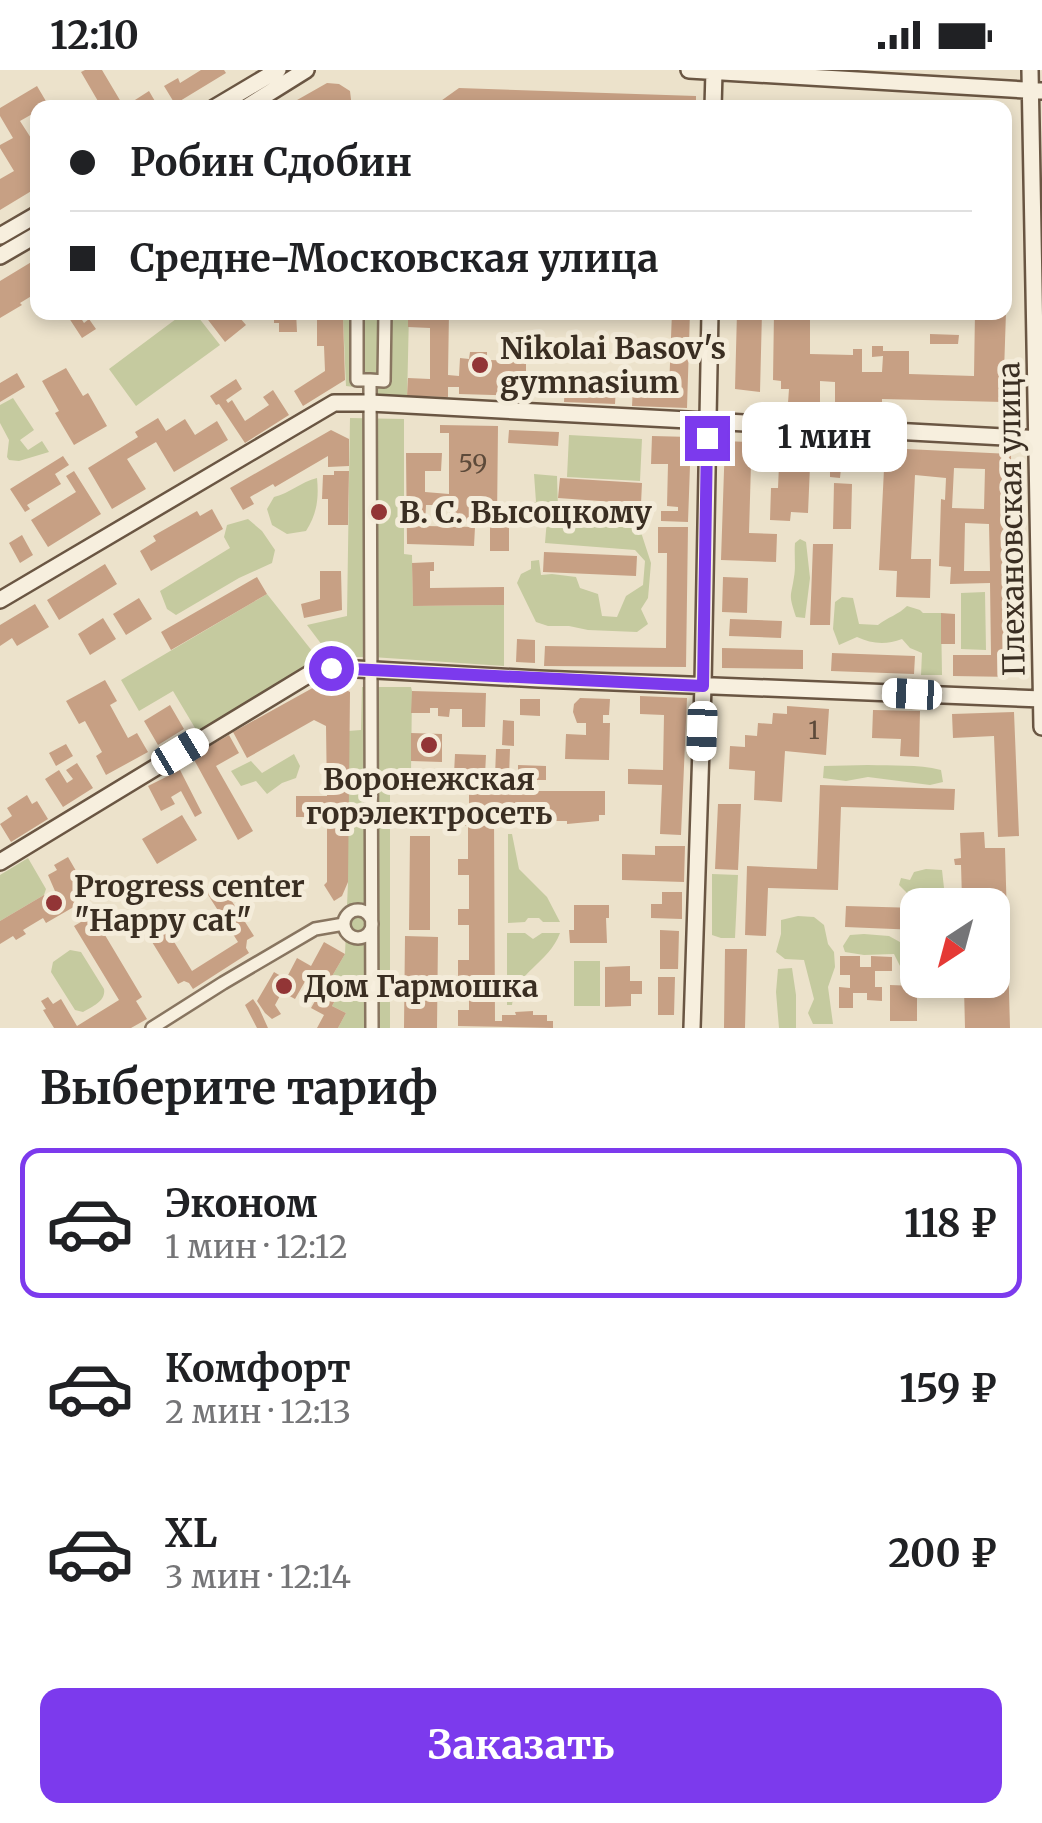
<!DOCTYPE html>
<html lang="ru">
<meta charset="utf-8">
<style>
body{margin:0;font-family:Merriweather,serif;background:#f6f6f6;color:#202124;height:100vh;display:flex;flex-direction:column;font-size:38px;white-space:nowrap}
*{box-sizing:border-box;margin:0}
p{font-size:32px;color:#757577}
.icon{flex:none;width:55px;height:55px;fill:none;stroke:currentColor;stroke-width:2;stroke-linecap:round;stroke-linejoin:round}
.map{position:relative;height:958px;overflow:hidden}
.side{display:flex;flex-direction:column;background:#fff;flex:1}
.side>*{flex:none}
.guide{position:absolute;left:30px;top:30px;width:982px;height:220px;border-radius:20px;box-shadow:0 5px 15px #0003;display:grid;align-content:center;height:220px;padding:0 40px;background:#fff}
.needle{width:65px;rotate:216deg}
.tools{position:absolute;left:900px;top:818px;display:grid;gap:20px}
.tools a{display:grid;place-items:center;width:110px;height:110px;border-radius:20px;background:#fff;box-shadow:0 5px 15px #0003;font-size:50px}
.end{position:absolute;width:45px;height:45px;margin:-22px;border:12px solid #7c3aed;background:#fff;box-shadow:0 0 0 5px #fff}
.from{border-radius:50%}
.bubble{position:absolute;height:70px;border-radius:20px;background:#fff;box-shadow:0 5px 15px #0003;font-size:32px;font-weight:700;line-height:70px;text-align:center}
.car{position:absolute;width:30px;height:60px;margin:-30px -15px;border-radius:12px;box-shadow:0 0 8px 2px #0007;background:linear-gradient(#fff 24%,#345 0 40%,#fff 0 76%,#345 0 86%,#fff 0)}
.guide b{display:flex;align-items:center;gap:35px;height:95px;font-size:38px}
.guide b+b{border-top:2px solid #e0e0e0}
.guide i{width:25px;height:25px;background:#202124}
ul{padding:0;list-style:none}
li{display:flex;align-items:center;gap:30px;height:150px;margin:0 20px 15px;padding:0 20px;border:5px solid transparent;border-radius:20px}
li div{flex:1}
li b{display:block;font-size:38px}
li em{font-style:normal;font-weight:700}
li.active{border-color:#7c3aed}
li>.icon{width:90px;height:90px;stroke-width:1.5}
h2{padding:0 40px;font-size:45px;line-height:120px}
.primary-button{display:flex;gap:20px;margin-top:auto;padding:20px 40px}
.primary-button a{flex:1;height:115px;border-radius:20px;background:#7c3aed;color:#fff;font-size:40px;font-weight:700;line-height:115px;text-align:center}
.status{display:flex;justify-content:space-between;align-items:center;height:70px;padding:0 50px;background:#fff;direction:ltr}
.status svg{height:28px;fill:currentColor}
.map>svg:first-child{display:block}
</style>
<div class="status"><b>12:10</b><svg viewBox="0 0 49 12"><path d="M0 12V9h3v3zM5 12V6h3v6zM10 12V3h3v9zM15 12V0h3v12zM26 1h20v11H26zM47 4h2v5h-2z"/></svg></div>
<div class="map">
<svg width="1042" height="958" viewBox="0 0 1042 958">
<rect width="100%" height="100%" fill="#ece2cb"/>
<path fill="#c5ca9f" d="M184,243H195L220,275L136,336L109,299Z
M303,243H409L407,331L389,330L370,319L346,316L343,247H303Z
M13,328L34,360L20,370L28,380L42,371L49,382L19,391L9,390L7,387L9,370L0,353V335Z
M350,348L404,349V484L412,485L413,536L504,535V596L372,587H331L307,555L347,546Z
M569,365L642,369L640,411L567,407Z
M534,404L557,406L558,438C582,440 606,448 629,445L638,453L651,493L648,528L641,539L648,554L637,562L588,560L569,556H548L536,552L517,513L521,504L531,499V491L539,490L541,505L552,504L576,507L580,518L598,524L602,546L617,547L626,526L643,515L645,491L635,480L545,473L547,449L519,448L510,441L512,436L536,432Z
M317,408C319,428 317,444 306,461L287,464L272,455L267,439L274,427C290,423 301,412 317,408Z
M248,449L262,461L275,480L272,493L239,508L176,545L167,539L160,521L230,478L224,467L227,455Z
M800,469L806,472L810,508L805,548L796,547C788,523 791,528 794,507C796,497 794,484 795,473Z
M985,522L986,580L961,579V523Z
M267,524L320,591L198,663L173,621L139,641L121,610Z
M842,527L853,528L859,554L878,555C888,547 898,545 907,536L920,540L923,543H941L942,605H921L922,583L910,578L902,569C886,575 872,574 857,567L839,575L833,559L835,532Z
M362,617H411L412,621L411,704H390V958H338L346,943L332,936L343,915L331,908L345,884L348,812V661L361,660Z
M294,684L300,696L296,708L282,713L267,724L256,711L241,716L231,701L251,691L262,703Z
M868,695C893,696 917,694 941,700L943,712L930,715L868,707L846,711L823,708L824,696Z
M508,764H512L519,799L547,827L560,852H543L539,848H528L525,852L508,853Z
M28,788L46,819L44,825L0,851V805Z
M926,799L942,800L944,818L936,821H926L928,835L917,837L910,834L907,823L899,815L901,808L910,810L914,802Z
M712,804L738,805L735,868H721L712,865Z
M798,846L814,847L824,855L828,874L834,882L835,897L828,917L833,954H813L808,943L814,929L804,890L785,889L776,882L781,864V850Z
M507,863H525L533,869L542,863H560C548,895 516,900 512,935H507Z
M864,864L889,866L909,877L917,874V897L904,904L894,884L864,885L845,882L843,876L850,865Z
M70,880L81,882L104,919C106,931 93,936 83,942L75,940L51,902L53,892Z
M574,891H600V936H574Z
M792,898L796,925V958H779L776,922L778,899Z"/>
<path fill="#c7a084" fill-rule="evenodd" d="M85,0H102L124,37L149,21L159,38H102L81,2Z
M201,0H224L226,3L175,34L164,16L178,8L180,13Z
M327,13L339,14L350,21L352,38H283Z
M37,16L50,38H38V48L34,43L20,51L38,79V117L0,140V109L14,101L0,78V75L13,68L0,46V38Z
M459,18L696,26V38H431Z
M38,188V222L20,233L22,235L0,248V211Z
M65,242H77L84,253L89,249L96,259L82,268Z
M202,242H239L240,248L246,255L225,272Z
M274,242H296L297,262H279V253H274Z
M408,242H449L448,305L459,306L460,288L469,289L470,282H487V290L526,291V326L459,324V317H448V327L407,326L408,308L430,309V258L408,257Z
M672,242H690L687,338L632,336L633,317L669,319Z
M737,242H762L760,322L735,319Z
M774,242H810V284L853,285V279H862V302H882L883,286L872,287V276H883V281H909V304L974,306L975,242H1006L1003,332L882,329V334L835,335V312L820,311V334L788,333L789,319H781V311L773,310Z
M343,246L345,310L303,336L294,321L325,301L324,276H317V248Z
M930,264L959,265L958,274H930Z
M66,298L83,326L88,323L107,356L74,375L55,343L59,341L42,311Z
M17,303L25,317L0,332V313Z
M236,309L242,319L226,330L228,333L232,330L245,351L269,335L263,327L273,320L289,345L245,373L219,334L216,335L210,326Z
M565,315L616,317L615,334L564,332Z
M158,348L166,361L185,349L195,365L217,351L228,370L174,402L156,372L127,389L146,419L112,439L88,398L138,367L135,362Z
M440,355L498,356L497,451H509V481H490V452L449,451V435H426L425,456L475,457L474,476L407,474L406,383H442L441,401H425V422L449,424V363H440Z
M331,360L349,369V396L328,397V386L275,417L273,414L250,427L254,434L243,440L230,418Z
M509,360L559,362L558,376L508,373Z
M652,366L691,367L688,452L661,451V441H678V437L667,436L668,394H651Z
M725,371L819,375L818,396H810L808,443L791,442L790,451L770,450L771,418H778L779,395L751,394L749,463L777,464L776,492L721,490Z
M822,375L1011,384L1013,607L953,606V585H991L990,513L950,514L951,497L939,496L941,429L945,430L946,408L915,405L911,489H931L930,528L896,527L897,501L879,500L884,399L841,398L840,408L830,407V397H821ZM954,398L985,399L984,439L952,438ZM965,453L989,454L990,501H964Z
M63,386L69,395L55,404L61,414L27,435L30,439L25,442L10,419Z
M74,401L101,444L48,477L31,450L76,422L66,406Z
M334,401H349L348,455H328V429H322L323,405H334Z
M560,408L642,413L641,434L558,428Z
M834,413L852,414L851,459H833Z
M212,439L223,459L151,501L140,481L156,471L153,466L197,441L200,446Z
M658,457H688L686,597L544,596L545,576L666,578L667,483H658Z
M22,465L33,485L20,493L9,473Z
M813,474H833L830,555H810Z
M544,482L637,486L636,506L543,502Z
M434,492V501H430V518L504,517V535L413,536L412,493Z
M105,494L117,514L59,550L47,530Z
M320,501H341L342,540L304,548L301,534L320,529Z
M257,507L267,524L171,580L161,562Z
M723,507L748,508L747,543L722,542Z
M139,528L152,549L126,565L113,544Z
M35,534L49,557L17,576L12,568L0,576V555Z
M941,543L955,544V574H941Z
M103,548L116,569L90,585L78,564Z
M730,549L782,551L781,568L729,566Z
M517,569L535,570V593L516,592Z
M722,578L803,580V599L722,598Z
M832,583L915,586L914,604L831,601Z
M105,610L117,631L110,635L128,668L137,663L148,682L106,705L96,686L102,682L85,651L79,654L66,631Z
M327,610L350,622L348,812L342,826L334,831L324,815L327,812V747H296V726H327L326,656L314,650L247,688L233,662Z
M412,621L486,623L485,657H462V639H450L449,647L438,646V638H430V643H411Z
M640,626L687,628L681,765L660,764L662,715L628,714V699L663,700L664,645L640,644Z
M580,628L610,629L609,645H603V653H610L609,690L565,689L566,664L586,665V653H577L573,642L574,634Z
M520,629H540V646L520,645Z
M170,635L184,659L158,675L144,651Z
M787,636L829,639L826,685L785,681L782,732L754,730L755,701L729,699L730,676L745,677V665L757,666L758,653L772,654L773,643L787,644Z
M873,640L920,641L919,687L900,686L901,669L872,668Z
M1014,642L1019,766L998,767L994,666L953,668L952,644Z
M503,650L514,651V676L502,675Z
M411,663L442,664V692L411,691Z
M229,665L239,683L216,696L253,761L238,770L192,686Z
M66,674L73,686L56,696L49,683Z
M496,679H510L509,707H495Z
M455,684L486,685L485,705L454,704Z
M77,693L93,718L63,737L45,709L59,700L67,713L73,709L66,700Z
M518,695L546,696V710H518Z
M180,700L202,743L195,747L181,721L171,727L175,734L161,741L148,716Z
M820,715L955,719L954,740L841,737L838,820L768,818L766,866L745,865L747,796L817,799Z
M469,721H605V745H599V751L567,754V751H552V745H546L547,750H533V754H516V750H502L501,745H494L495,951H502V945H516L515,942L533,941V945H547V951H553V958L458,956V940H469V906H458V890H469V855H458V839H469V805H458V789H468V756H458V740H469Z
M27,725L32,734L37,731L48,749L11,772L0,754L12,746L7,738Z
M718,734H741L738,800L715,799Z
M182,745L197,770L157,794L142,769Z
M984,762L985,778H1005L1010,958H965L964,918H958V912H964V910H992V835H956L955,829H962L961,795H955L954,789L961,788L960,763Z
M410,766H430V860H409Z
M655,776H685L684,812L622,810V784L655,785Z
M68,787L79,806L86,802L91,809L96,806L103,820L46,853L43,848L23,860L26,864L16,870L13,866L0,874V851L44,825L49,833L58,828L48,805L57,800L54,795Z
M219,811L254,866L247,870L246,878L249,883L193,919L189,913L184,911L178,914L144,859L160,849L192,901L238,872L205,820Z
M662,822H682V849L651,848V834H662Z
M574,835H609V848H606L607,873H570L569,860H574Z
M846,836L918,838V860L845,857Z
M93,845L142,927L136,931L147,949L131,958H54L43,940L46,939L41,931L48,927L53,934L61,929L77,956L119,930L74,856Z
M660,860L679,861L678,899H660Z
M405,866L438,867L437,958H404Z
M324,872L345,884L331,908L344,914L332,936L346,943L338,958H317L324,945L311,938L323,917L307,908L295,929L282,922L275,935L281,944L272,949L265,943L257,931L274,902L286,909L297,888L311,896Z
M725,879H747L745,958H724Z
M840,886H860V897H871V886L892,887V901H875V917H882V931L867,930V923H853V938H839V917L850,918V905H840Z
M630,896V911H642V924H631V936L605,937V897Z
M658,907H675L674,945H658Z
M890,915L917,916V951H890Z
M253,929L259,938L268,958H257L245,935Z"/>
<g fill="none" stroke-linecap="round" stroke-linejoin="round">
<g stroke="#887560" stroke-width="16">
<path id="street" d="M357,242V310H370L372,958
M370,310L384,311L385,242
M344 854a14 14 0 1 1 28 0a14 14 0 1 1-28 0Z
M152,958L223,913L315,859L344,854"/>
</g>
<g stroke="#6a5643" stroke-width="20">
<path id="secondary" d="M689,0L1042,21
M1030,0L1042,657
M214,38L278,0
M245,38L306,0
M713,38L714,1
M0,166L38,144
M0,186L38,164
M0,530L334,333H370L1042,369
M0,792L321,597L539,609L1042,629
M692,958L703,615L710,242"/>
</g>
<use href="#street" stroke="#f7efde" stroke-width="11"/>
<use href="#secondary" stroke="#f7efde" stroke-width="15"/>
</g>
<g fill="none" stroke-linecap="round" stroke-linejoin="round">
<path stroke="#7c3aed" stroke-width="12" d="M331,598L703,616L707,368"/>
</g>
<g fill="#923536" stroke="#f4ecda" stroke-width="4">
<circle cx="480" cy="295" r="10"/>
<circle cx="379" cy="442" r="10"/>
<circle cx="429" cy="675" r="10"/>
<circle cx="54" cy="833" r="10"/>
<circle cx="284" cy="916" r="10"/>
</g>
<g text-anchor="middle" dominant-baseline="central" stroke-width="10" stroke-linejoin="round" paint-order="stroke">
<g font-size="25" fill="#5d4a3a">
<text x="473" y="393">59</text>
<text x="814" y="660">1</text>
</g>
<g font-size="30" font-weight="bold" fill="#3a2e22" stroke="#f4ecda" text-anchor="start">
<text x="500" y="278">Nikolai Basov's<tspan x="500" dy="34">gymnasium</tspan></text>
<text x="399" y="442">В. С. Высоцкому</text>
<text x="429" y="709" text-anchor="middle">Воронежская<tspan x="429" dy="34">горэлектросеть</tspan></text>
<text x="74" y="816">Progress center<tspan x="74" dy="34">"Happy cat"</tspan></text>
<text x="304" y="916">Дом Гармошка</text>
</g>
<g font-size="30" fill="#3a2e22" stroke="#f4ecda">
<text transform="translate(1011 449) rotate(-91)">Плехановская улица</text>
</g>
</g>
</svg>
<div class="tools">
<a><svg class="needle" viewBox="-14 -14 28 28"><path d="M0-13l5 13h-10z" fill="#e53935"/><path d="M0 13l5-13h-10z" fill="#757577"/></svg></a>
</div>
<i class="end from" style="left:331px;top:598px"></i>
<i class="end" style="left:707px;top:368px"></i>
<div class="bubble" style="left:742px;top:332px;width:165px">1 мин</div>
<i class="car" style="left:912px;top:624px;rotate:273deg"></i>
<i class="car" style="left:702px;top:661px;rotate:182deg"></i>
<i class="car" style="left:180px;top:682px;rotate:59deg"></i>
<div class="guide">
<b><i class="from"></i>Робин Сдобин</b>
<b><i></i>Средне-Московская улица</b>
</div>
</div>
<section class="side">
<h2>Выберите тариф</h2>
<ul>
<li class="active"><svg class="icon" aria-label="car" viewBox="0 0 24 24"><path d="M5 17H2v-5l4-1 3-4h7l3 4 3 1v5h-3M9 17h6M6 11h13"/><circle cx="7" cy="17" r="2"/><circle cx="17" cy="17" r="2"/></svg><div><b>Эконом</b><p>1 мин · 12:12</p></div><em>118 ₽</em></li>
<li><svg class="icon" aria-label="car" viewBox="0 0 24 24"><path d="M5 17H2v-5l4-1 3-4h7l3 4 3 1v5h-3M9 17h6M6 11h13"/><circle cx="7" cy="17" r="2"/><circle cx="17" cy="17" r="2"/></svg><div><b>Комфорт</b><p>2 мин · 12:13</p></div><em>159 ₽</em></li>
<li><svg class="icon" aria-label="car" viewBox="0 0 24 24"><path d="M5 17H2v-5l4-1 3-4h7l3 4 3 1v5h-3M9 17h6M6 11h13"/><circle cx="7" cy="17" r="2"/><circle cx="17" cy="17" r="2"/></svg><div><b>XL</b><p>3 мин · 12:14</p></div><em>200 ₽</em></li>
</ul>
<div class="primary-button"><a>Заказать</a></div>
</section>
